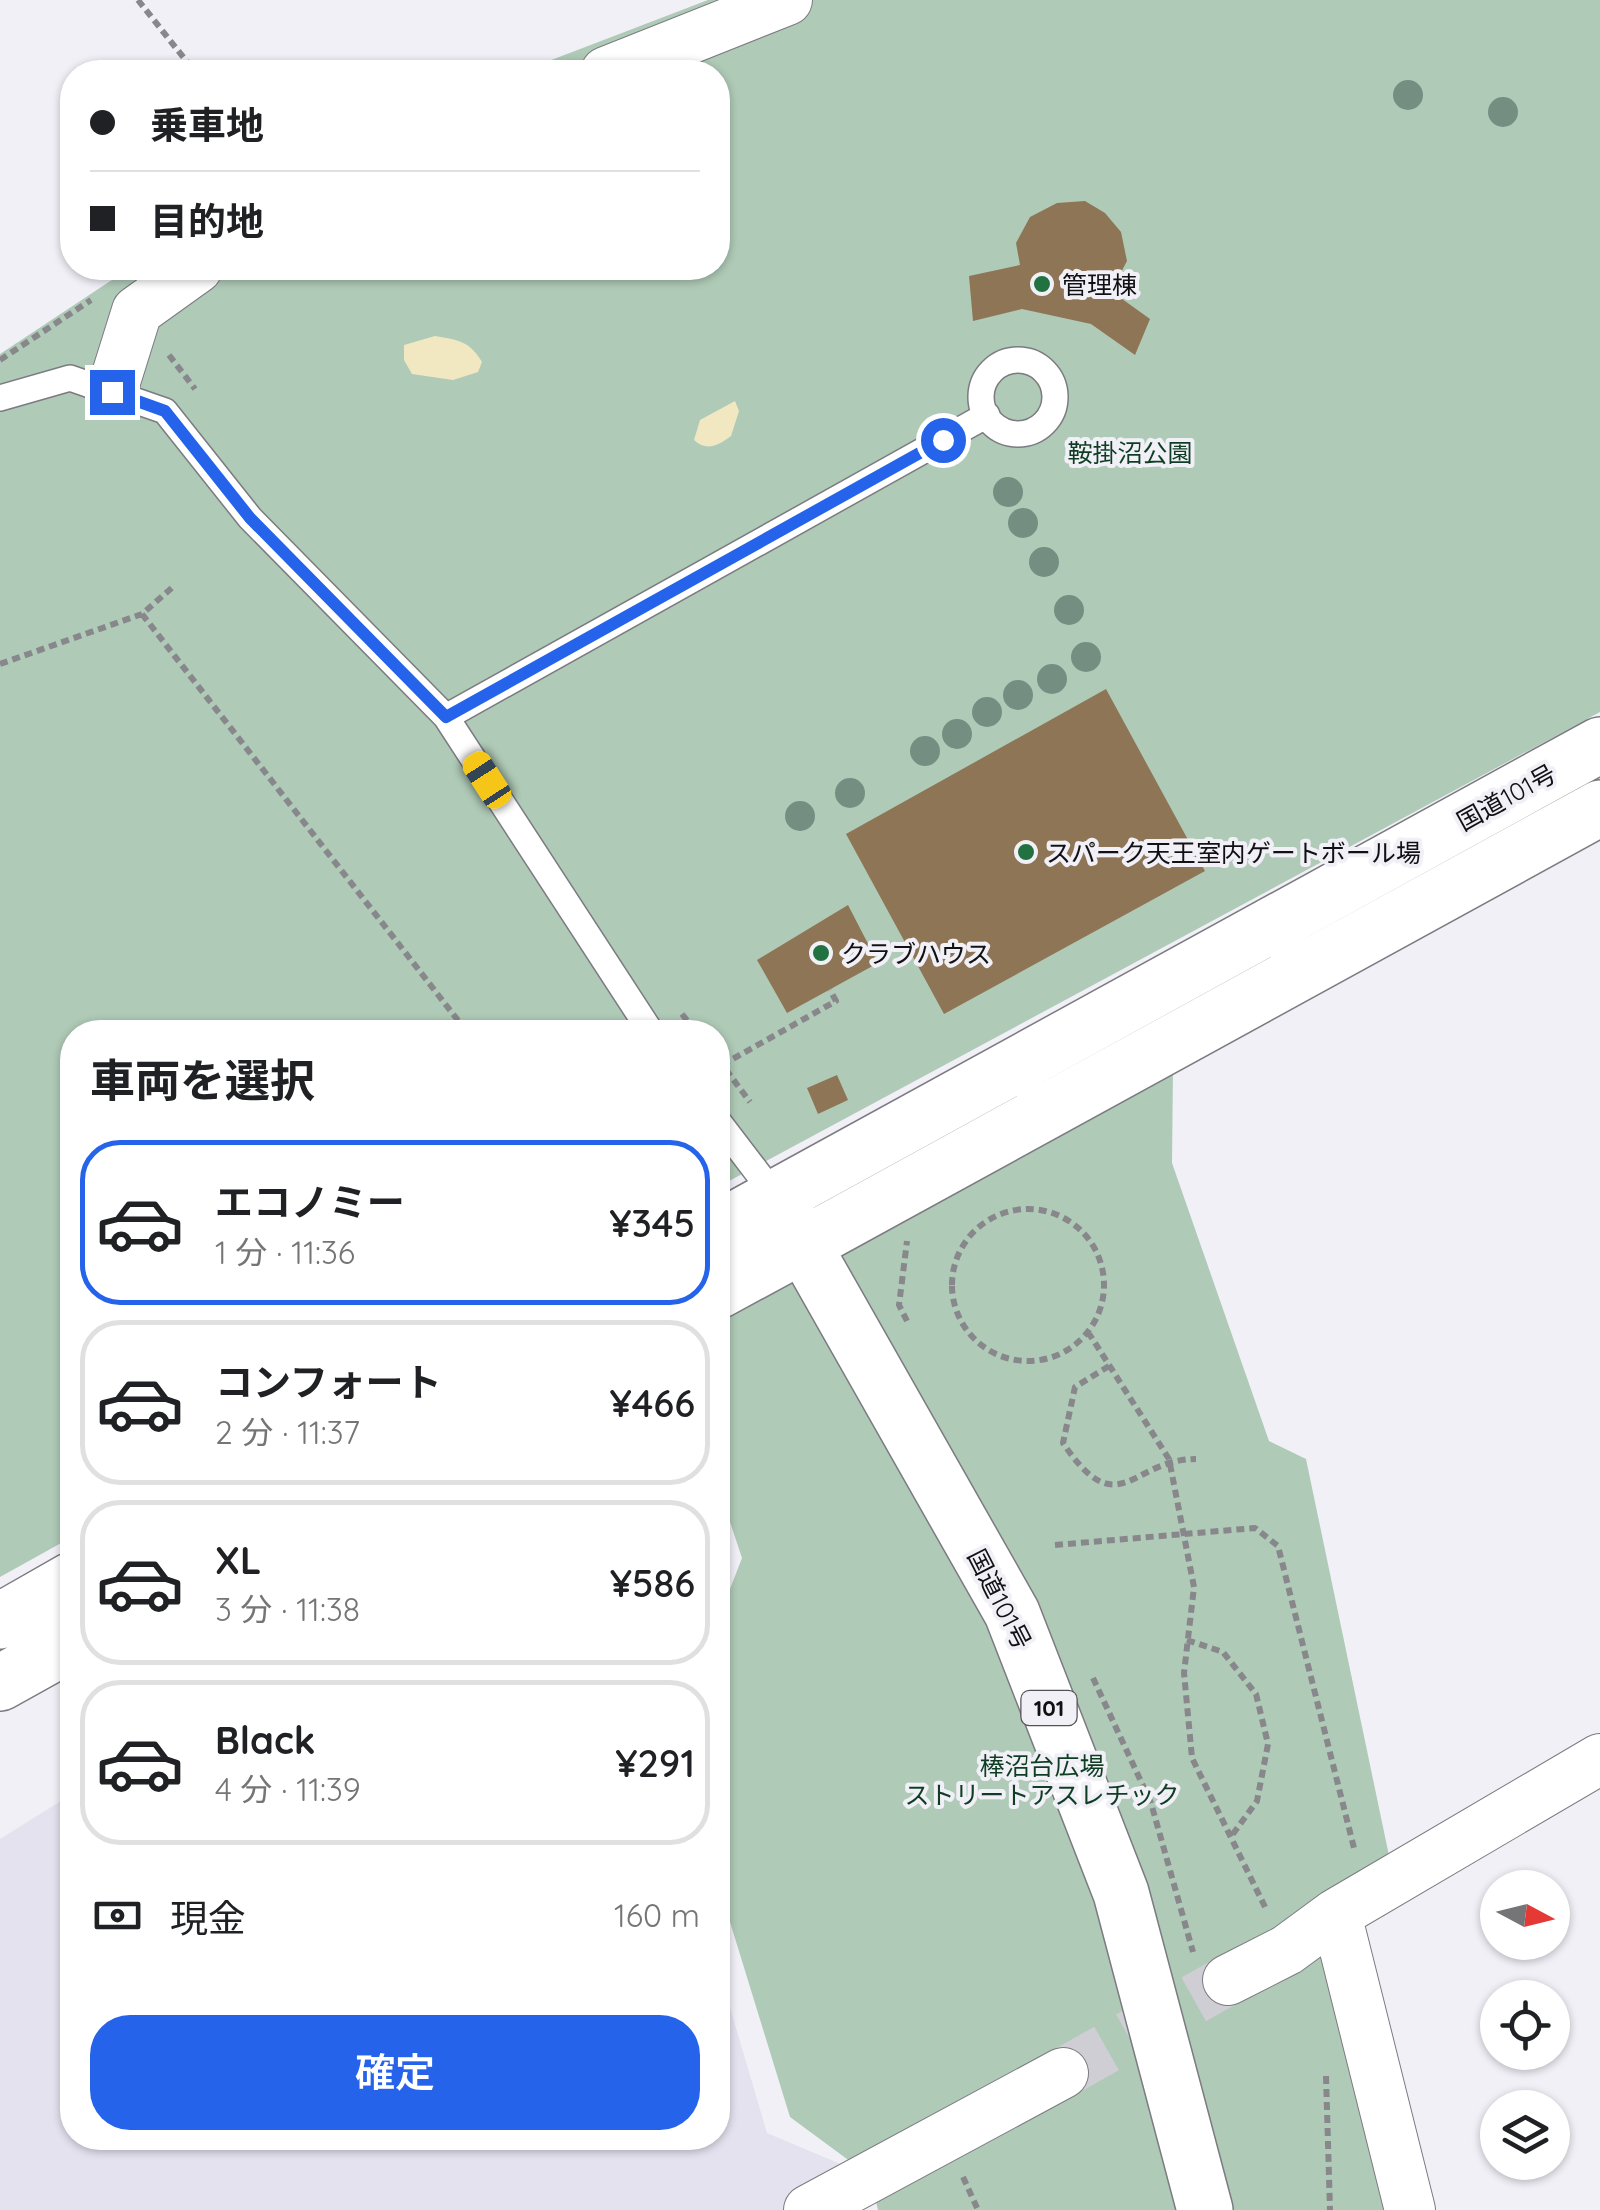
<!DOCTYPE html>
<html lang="ja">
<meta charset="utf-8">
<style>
body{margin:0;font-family:Quicksand,"Noto Sans JP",sans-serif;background:#f6f6f6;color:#202124;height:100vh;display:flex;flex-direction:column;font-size:38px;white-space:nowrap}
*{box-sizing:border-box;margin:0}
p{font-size:32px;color:#757577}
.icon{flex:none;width:55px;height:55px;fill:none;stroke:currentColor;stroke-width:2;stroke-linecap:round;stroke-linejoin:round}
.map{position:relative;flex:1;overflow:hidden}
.side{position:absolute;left:60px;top:1020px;width:670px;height:1130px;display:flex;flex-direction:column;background:#fff;border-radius:40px;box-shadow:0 2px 8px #0004}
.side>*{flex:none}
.guide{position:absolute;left:60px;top:60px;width:670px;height:220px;border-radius:40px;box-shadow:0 2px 8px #0004;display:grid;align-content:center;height:220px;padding:0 30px;background:#fff}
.needle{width:65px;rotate:97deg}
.controls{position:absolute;left:1480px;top:1870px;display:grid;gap:20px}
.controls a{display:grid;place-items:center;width:90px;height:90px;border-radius:50%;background:#fff;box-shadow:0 2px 8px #0004;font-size:50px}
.end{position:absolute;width:45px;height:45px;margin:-22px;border:12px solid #2563eb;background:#fff;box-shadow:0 0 0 5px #fff}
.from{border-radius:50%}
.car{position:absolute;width:30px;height:60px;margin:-30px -15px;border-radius:12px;box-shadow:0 0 8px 2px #0007;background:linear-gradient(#f5c518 24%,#345 0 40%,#f5c518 0 76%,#345 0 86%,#f5c518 0)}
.guide b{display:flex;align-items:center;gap:35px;height:95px;font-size:38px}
.guide b+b{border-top:2px solid #e0e0e0}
.guide i{width:25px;height:25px;background:#202124}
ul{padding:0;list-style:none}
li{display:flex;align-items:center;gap:30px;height:165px;margin:0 20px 15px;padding:0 10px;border:5px solid #e0e0e0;border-radius:40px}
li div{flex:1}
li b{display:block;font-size:38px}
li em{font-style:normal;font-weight:600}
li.on{border-color:#2563eb}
li>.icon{width:90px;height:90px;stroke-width:1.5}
h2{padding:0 30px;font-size:45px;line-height:120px}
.pay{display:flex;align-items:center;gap:25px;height:110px;padding:0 30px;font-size:38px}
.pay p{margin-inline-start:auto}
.primary-button{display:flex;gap:20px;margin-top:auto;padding:20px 30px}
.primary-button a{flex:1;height:115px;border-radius:40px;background:#2563eb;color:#fff;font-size:40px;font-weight:600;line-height:115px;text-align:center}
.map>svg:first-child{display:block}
</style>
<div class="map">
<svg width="1600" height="2210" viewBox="0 0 1600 2210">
<rect width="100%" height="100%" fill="#f1f0f7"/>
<path fill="#e4e2ef" d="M72,1794V2138H718V1967L767,2133L869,2176L809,2210H0V1839Z"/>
<path fill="#afcab7" d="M708,0H1600V712L718,1187V1032H72V1537L0,1577V354L130,268H718V72H520Z
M1173,1067L1172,1163L1269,1441L1306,1459L1392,1870L1335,1917L1406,2210H878L870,2176L790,2117L718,1883V1620L742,1558L718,1486V1316Z"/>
<path fill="#f1e8c2" d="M435,336C458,340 470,341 482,362L478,372L453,380L412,374L404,360V345Z
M735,401L739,411L731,436C719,445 707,452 694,440L700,420Z"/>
<path fill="#8e7556" d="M1085,201L1105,213L1121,232L1127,261L1111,291L1150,319L1135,355L1091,324L1022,309L973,321L969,276L1020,265L1016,243L1030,217L1057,203Z
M1106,689L1205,871L944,1014L846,834Z
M848,905L878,963L787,1013L757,960Z
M837,1075L848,1100L818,1114L807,1088Z"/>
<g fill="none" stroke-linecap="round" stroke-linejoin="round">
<path stroke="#cfced5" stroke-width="50" stroke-dasharray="50 25" stroke-linecap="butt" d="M1063,2073L1228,1980"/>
<g stroke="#7b7b81" stroke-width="28">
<path id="service" d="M981 397a37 37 0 1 1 74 0a37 37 0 1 1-74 0Z
M0,398L70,378L165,411L250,518L446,717L651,1032
M446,717L987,415
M718,1121L776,1197"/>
</g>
<g stroke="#7b7b81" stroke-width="52">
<path id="minor" d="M606,72L787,0
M112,391L137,311L197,268
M1336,1914L1410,2210
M1228,1980L1287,1950L1336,1914L1600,1759
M809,2210L1063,2073"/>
</g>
<g stroke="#7b7b81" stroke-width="58">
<path id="primary" d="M718,1229L776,1197
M718,1291L803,1245
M0,1621L72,1580
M0,1683L72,1643"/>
</g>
<g stroke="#7b7b81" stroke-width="58">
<path id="trunk" d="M803,1245L1600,808
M1205,2210L1121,1893L1012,1613L776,1197L1600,745"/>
</g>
<path stroke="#88878b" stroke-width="6" stroke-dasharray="8 5" stroke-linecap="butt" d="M138,0L195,72
M169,355L195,389
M0,360L91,300
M142,614L467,1032
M0,664L142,614L174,586
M682,1014L696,1032
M718,1059L750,1102
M722,1065L836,1001L830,990
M952 1285a76 76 0 1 1 152 0a76 76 0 1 1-152 0Z
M907,1321L899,1305L907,1241
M1088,1332L1169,1459L1194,1587L1184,1673L1192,1758L1267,1911
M1109,1366L1075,1387L1063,1443C1119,1526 1131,1459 1196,1459
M1055,1545L1255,1528L1278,1546L1355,1852
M1187,1640L1223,1652L1256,1694L1268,1744L1257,1801L1230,1838
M1093,1678L1151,1803L1193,1952
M1326,2076L1330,2210
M963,2177L978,2210"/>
<use href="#service" stroke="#fff" stroke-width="25"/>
<use href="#minor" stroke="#fff" stroke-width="50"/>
<use href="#primary" stroke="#fff" stroke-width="55"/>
<use href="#trunk" stroke="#fff" stroke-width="55"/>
</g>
<g fill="#758e82">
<circle cx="1408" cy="95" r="15"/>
<circle cx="1503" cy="112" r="15"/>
<circle cx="1008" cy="492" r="15"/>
<circle cx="1023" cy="523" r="15"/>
<circle cx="1044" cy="562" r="15"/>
<circle cx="1069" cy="610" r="15"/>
<circle cx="1086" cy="657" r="15"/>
<circle cx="1052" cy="679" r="15"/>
<circle cx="1018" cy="695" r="15"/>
<circle cx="987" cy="712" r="15"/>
<circle cx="957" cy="734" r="15"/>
<circle cx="925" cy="751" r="15"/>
<circle cx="850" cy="793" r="15"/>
<circle cx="800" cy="816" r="15"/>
</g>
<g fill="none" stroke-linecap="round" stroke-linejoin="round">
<path stroke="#2563eb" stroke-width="12" d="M112,392L165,411L250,518L446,717L943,440"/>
</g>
<g fill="#227141" stroke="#f1f0f7" stroke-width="4">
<circle cx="1042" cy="284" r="10"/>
<circle cx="1026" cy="852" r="10"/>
<circle cx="821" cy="953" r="10"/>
</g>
<g text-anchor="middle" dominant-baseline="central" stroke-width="8" stroke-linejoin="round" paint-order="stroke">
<rect fill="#f1f0f7" stroke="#545357" stroke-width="2.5" x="1021.5" y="1691" width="55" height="34" rx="8"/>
<g font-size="22" font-weight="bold" fill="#111012">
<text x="1049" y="1708">101</text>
</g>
<g font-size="25" fill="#111012" stroke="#f1f0f7" text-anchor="start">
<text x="1062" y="284">管理棟</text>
<text x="1046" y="852">スパーク天王室内ゲートボール場</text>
<text x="841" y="953">クラブハウス</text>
</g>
<g font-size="25" fill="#0f3d23" stroke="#f1f0f7">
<text x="1130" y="452">鞍掛沼公園</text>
<text x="1042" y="1765">棒沼台広場<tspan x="1042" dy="29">ストリートアスレチック</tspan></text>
</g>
<g font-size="25" fill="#111012" stroke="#f1f0f7">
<text transform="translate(1506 797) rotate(-29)">国道101号</text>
<text transform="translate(1000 1599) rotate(63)">国道101号</text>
</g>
</g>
</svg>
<div class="controls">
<a><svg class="needle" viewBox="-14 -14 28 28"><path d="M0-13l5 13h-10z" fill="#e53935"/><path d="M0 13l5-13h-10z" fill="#757577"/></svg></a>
<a><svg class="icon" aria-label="locate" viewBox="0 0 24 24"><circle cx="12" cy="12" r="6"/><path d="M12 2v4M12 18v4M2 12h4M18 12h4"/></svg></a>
<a><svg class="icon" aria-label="layers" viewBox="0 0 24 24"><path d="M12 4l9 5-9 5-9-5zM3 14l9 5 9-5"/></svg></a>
</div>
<i class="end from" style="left:943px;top:440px"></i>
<i class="end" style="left:112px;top:392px"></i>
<i class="car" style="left:487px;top:780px;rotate:327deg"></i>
<div class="guide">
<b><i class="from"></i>乗車地</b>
<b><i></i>目的地</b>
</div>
<section class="side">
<h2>車両を選択</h2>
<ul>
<li class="on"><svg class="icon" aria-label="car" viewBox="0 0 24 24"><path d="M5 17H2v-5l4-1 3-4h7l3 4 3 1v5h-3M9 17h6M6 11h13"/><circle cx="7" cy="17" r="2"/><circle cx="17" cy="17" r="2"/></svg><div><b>エコノミー</b><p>1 分 · 11:36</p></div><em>¥345</em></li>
<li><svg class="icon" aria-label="car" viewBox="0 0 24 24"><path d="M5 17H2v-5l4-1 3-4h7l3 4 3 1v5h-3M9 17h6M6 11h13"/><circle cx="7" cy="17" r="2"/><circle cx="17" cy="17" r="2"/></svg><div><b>コンフォート</b><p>2 分 · 11:37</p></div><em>¥466</em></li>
<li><svg class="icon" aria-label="car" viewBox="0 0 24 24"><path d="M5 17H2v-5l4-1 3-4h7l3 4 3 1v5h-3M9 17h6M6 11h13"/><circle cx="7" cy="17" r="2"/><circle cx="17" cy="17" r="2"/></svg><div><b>XL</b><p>3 分 · 11:38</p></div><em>¥586</em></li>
<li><svg class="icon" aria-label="car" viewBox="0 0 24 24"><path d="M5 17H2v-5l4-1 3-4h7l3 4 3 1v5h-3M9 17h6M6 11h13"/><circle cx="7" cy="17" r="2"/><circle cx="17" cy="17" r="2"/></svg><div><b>Black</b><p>4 分 · 11:39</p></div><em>¥291</em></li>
</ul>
<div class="pay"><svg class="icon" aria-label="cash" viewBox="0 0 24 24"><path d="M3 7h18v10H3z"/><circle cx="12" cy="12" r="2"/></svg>現金<p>160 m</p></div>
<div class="primary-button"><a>確定</a></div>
</section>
</div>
